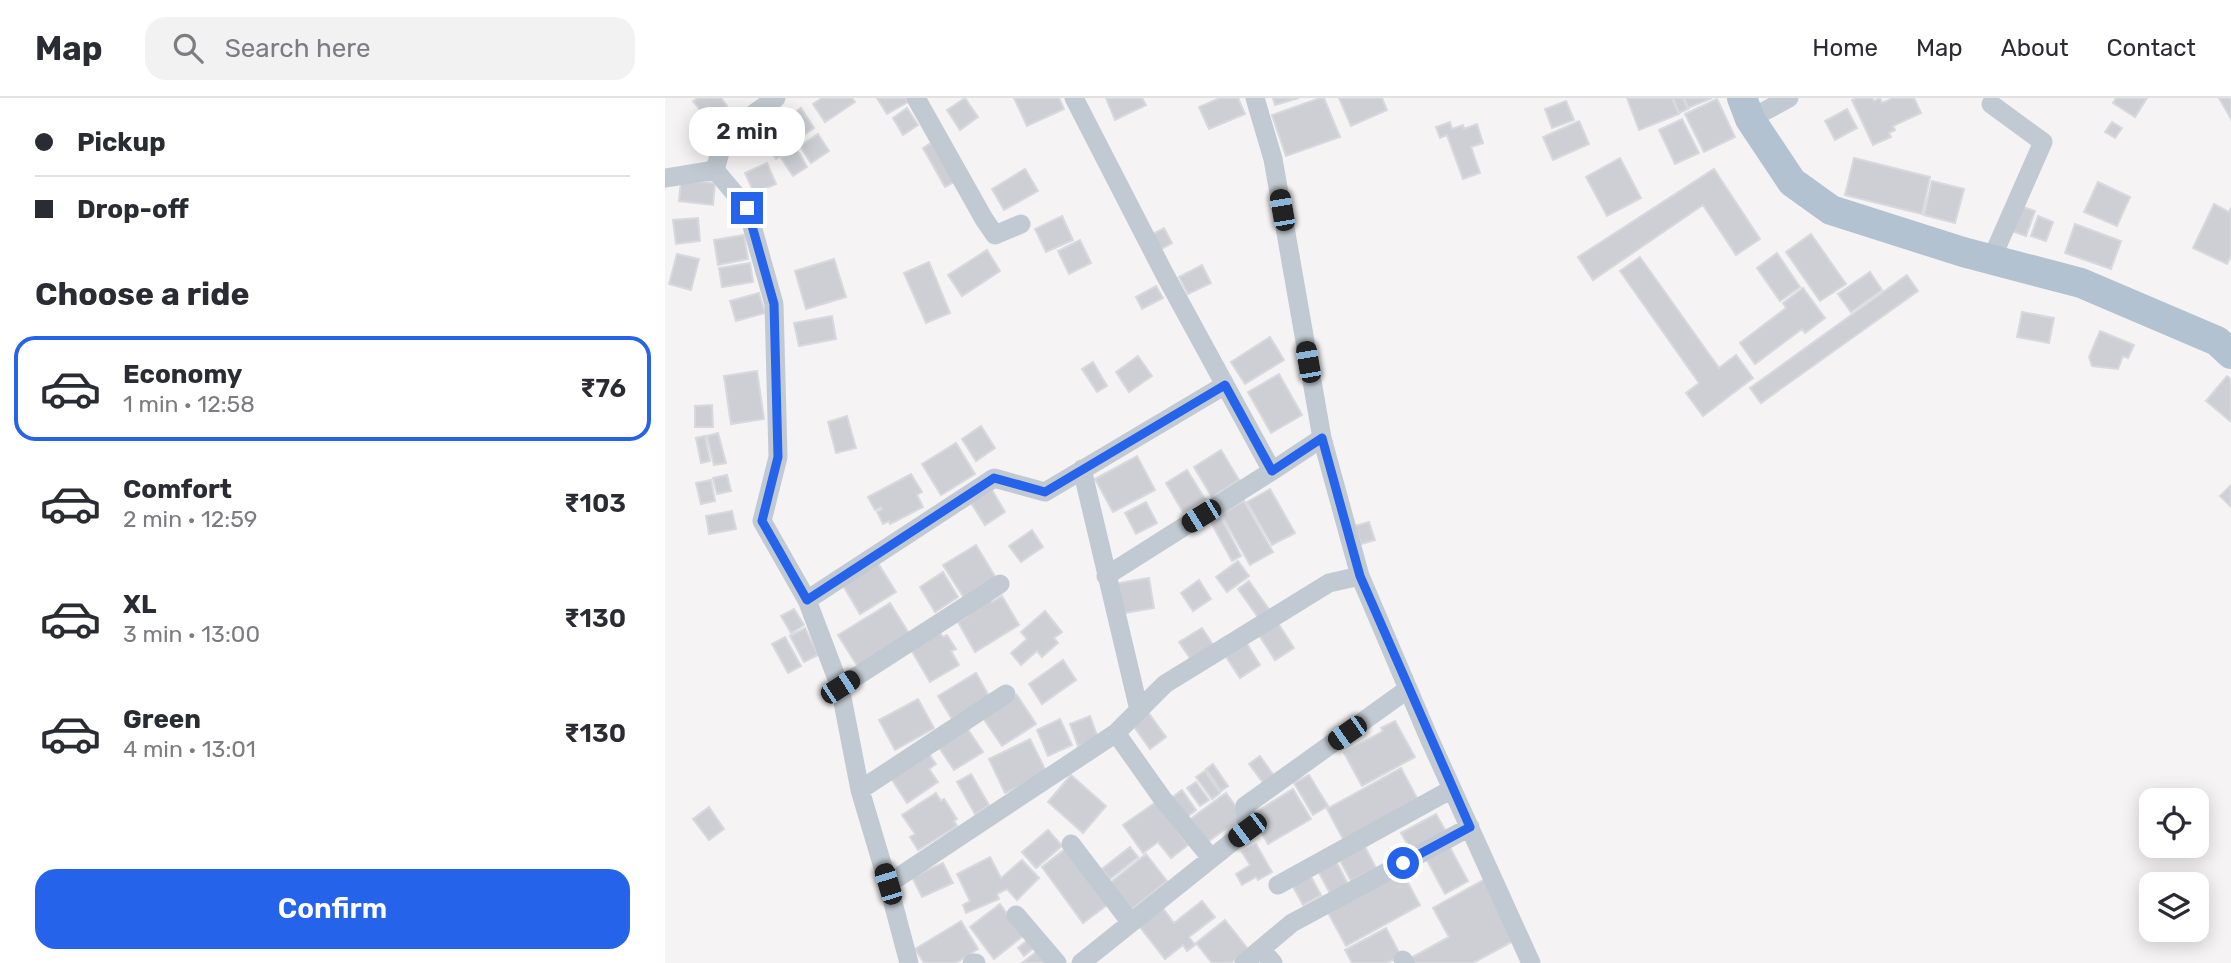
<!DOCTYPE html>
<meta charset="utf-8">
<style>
body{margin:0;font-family:Rubik,sans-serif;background:#f2f2f3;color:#2b2b33;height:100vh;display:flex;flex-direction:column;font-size:26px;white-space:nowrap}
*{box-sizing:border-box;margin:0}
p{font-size:23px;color:#7c7c81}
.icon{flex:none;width:38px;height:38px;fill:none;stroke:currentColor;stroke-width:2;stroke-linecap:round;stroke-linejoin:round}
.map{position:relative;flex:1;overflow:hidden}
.details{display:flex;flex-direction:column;background:#fff;width:665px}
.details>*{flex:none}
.hud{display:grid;align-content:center;height:154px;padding:0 35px;background:#fff}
.buttons{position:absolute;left:1474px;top:690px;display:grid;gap:14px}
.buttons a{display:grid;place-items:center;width:70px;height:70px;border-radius:14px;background:#fff;box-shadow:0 4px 18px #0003;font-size:35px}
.end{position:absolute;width:32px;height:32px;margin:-16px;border:9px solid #2563eb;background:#fff;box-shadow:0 0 0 4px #fff}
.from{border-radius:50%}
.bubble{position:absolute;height:49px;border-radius:21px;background:#fff;box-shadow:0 4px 18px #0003;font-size:23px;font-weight:600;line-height:49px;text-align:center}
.car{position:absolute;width:21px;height:42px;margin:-21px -10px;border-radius:9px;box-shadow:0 0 5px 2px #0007;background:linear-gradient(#222 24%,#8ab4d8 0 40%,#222 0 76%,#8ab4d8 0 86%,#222 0)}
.hud b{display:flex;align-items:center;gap:24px;height:66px;font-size:26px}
.hud b+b{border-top:2px solid #e1e1e2}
.hud i{width:18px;height:18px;background:#2b2b33}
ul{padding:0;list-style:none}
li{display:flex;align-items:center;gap:21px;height:105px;margin:0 14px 10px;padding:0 21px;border:4px solid transparent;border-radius:21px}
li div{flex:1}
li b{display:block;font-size:26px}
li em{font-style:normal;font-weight:600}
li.active{border-color:#2563eb}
li>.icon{width:63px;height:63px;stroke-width:1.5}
h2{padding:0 35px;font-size:32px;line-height:84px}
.button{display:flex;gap:14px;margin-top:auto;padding:14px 35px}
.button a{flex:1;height:80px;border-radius:21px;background:#2563eb;color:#fff;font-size:28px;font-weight:600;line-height:80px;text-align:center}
header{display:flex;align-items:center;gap:42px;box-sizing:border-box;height:98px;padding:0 35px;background:#fff;border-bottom:2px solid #e1e1e2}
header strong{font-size:33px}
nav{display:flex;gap:38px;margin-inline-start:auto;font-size:24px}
.search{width:490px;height:63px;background:#f2f2f3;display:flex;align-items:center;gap:18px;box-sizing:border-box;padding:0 24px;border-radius:21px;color:#7c7c81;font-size:26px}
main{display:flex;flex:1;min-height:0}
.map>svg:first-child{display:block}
</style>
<header>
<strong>Map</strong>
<div class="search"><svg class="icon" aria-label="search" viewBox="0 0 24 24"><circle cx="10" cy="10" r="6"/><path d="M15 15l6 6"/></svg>Search here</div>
<nav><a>Home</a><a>Map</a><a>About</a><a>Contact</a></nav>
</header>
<main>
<section class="details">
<div class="hud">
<b><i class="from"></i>Pickup</b>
<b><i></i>Drop-off</b>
</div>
<h2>Choose a ride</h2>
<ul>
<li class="active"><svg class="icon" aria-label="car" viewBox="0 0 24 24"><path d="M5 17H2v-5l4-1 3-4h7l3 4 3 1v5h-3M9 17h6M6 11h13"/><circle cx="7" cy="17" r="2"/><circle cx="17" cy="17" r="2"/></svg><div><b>Economy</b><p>1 min · 12:58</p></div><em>₹76</em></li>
<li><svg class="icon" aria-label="car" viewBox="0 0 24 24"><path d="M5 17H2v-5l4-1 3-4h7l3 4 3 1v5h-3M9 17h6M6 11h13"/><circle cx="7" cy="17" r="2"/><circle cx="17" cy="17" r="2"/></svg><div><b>Comfort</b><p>2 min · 12:59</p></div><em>₹103</em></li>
<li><svg class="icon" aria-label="car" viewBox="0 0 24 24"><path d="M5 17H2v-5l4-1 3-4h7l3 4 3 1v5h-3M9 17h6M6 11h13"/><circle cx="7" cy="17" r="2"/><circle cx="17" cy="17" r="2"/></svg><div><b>XL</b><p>3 min · 13:00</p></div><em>₹130</em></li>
<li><svg class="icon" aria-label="car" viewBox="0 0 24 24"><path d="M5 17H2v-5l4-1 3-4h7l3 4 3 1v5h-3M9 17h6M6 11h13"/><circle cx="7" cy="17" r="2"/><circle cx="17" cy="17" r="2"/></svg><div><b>Green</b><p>4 min · 13:01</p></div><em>₹130</em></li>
</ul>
<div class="button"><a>Confirm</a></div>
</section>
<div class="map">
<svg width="1566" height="865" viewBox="0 0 1566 865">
<rect width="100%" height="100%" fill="#f5f3f3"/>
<path fill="#cdcfd5" stroke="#d7d9de" stroke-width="2" d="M33,0H56L62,8L43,22L28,3Z
M157,0H187L190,4L160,24L148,6Z
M212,0H240L243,4L222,16Z
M300,0L313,19L295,32L282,12Z
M349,0H394L399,11L362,28Z
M441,0H477L481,7L450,22Z
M555,0H573L580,16L544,31L534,9Z
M608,0H634L610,7Z
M655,0H659L675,39L621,58L607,17Z
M674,0H717L722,12L686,28Z
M962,0H1007L1014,16L974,32Z
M1008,0H1018L1023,11L1014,15Z
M1019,0H1047L1023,10Z
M1192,0H1207L1209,3L1215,0L1217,5L1228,0H1249L1256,15L1228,28L1230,32L1224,35L1226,39L1208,47L1187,2Z
M1451,0H1482L1470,19L1448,5Z
M1554,0H1566V21Z
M1052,1L1070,39L1039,54L1020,16Z
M901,3L909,22L887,30L880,11Z
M136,10L149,30L135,39L122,19Z
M242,10L253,27L238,37L228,20Z
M1182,11L1192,30L1170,42L1160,23Z
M111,14L119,27L93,44L85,31Z
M1017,21L1034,55L1010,66L994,32Z
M914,23L924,46L888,62L878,39Z
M785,24L787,31L798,27L799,31L812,26L818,45L806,49L815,75L798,81L782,37L775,40L771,29Z
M1447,24L1457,30L1450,40L1440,34Z
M122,29L134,45L111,61L99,45Z
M153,36L164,53L146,65L135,48Z
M266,45L289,84L280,89L258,50Z
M131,50L142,69L128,78L116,60Z
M955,60L976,100L942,118L921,79Z
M1189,60L1265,79L1257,116L1180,97Z
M102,65L111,86L89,95L80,75Z
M360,71L373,93L339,112L327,91Z
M1049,71L1095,141L1071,157L1038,107L928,182L913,159Z
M16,82L50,85L48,107L14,103Z
M1267,83L1299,91L1290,125L1259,117Z
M1433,84L1465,99L1452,128L1419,114Z
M1549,106L1564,114L1566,110V158L1562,166L1528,150Z
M1355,108L1370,113L1361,138L1346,133Z
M397,118L408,142L381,154L370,131Z
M1373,118L1388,124L1381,143L1366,138Z
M33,120L35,143L11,146L8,122Z
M1410,126L1456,143L1446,171L1400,155Z
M499,130L507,145L495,152L486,137Z
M1146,136L1181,186L1155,203L1121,154Z
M79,137L83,161L53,167L49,142Z
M415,142L426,165L404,176L393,153Z
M322,152L335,173L297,198L283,177Z
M1112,155L1135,189L1115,203L1092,170Z
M12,156L34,161L26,192L4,186Z
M975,159L1054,270L1071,257L1088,280L1038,318L1021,295L1034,285L955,173Z
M169,161L181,199L141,211L130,173Z
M264,164L285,215L261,225L239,175Z
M85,165L88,184L57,189L54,170Z
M537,167L546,185L523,196L514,179Z
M1205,174L1217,192L1186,214L1173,196Z
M1242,177L1253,193L1096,305L1085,290Z
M491,188L498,200L477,211L471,199Z
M1138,190L1160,220L1140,235L1137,231L1090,266L1075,245L1121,210L1118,205Z
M94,195L100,215L71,223L65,203Z
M1357,214L1389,220L1384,245L1352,239Z
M167,218L171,241L134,248L129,225Z
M1435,233L1469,247L1463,260L1458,258L1453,271L1427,268L1424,259Z
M605,239L619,262L580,286L566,264Z
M473,258L487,278L464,294L451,274Z
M428,264L442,288L432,294L417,271Z
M92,273L99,321L66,326L59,278Z
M614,276L637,317L606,335L583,294Z
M1562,278L1566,281V324L1541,303Z
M47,307L48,329H30V308Z
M182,318L191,350L171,355L163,324Z
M316,328L330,350L311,363L297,341Z
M53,335L61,365L49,367L42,338Z
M40,338L45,363L36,365L31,340Z
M291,345L310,376L276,397L257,366Z
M556,352L574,382L547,399L529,369Z
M472,358L490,392L448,414L430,381Z
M522,372L540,401L518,414L501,385Z
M246,376L257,394L252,397L258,409L225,426L224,423L218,426L212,414L217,411L216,409L210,412L203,399Z
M62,377L66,393L52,396L48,380Z
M46,382L50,403L36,406L31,385Z
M1566,387V409L1555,398Z
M605,391L630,435L607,447L582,404Z
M327,392L340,414L320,427L306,405Z
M579,403L608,454L585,467L556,416Z
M481,404L492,425L471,436L460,415Z
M67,413L71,431L44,436L41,418Z
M554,416L576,458L567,463L544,421Z
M704,424L710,442L696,446L690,428Z
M367,432L378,449L356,464L344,448Z
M311,447L331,480L299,500L278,467Z
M211,462L231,494L195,516L176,484Z
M573,463L584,478L562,494L551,479Z
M278,474L293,499L270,514L255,489Z
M484,480L489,510L454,516L448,486Z
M534,482L546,501L528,513L516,495Z
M584,483L606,514L595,522L573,491Z
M337,498L354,527L310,554L293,524L303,518L301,514L325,500L327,504Z
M225,505L245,537L193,569L173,537Z
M129,511L139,527L126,535L116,518Z
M380,513L397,534L389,540L393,545L377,559L372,553L356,567L346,555L362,541L356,534Z
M611,522L629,550L610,562L592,534Z
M140,530L153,557L139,564L125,538Z
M537,530L549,548L527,563L514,544Z
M273,532L278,539L282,537L291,551L286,553L294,567L265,584L245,550Z
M120,539L136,568L123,575L107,546Z
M579,541L595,567L575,580L558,554Z
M398,562L411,582L377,606L364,586Z
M311,575L324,598L287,621L273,598Z
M352,597L371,626L337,648L318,620Z
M253,601L269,630L230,652L214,622Z
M483,614L501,639L485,651L467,626Z
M425,618L433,640L413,648L405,626Z
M395,621L407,647L383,658L372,632Z
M730,623L750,659L697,688L679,655L718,633L716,630Z
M302,630L318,654L289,672L273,648Z
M365,641L382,675L340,695L324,661Z
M261,652L271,666L264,671L273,684L242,705L224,677Z
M595,658L612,682L602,690L584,666Z
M548,666L563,688L556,693L541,671Z
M736,670L753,702L679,743L662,711Z
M540,673L555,695L547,701L531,679Z
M306,676L324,707L310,716L292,684Z
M406,677L441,708L418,735L383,704Z
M644,677L663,708L648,717L629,685Z
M531,684L544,702L535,708L522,690Z
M628,691L646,721L603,746L586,717Z
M517,692L531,712L519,721L505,701Z
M271,695L276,703L279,701L292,721L289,723L292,728L253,752L245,739L250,736L237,717Z
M561,695L578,718L537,748L520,725Z
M491,704L523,747L506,760L493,744L478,755L458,727Z
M44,709L59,731L44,742L28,721Z
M771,716L783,737L748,756L736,735Z
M383,732L397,748L371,770L357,754Z
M782,744L803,783L780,796L759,757Z
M698,745L711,770L686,783L673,759Z
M591,746L607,774L593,782L591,779L577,787L571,776L585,767L577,754Z
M404,748L446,804L418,825L377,769Z
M465,749L473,759L445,781L437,771Z
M481,756L502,783L466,812L445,785Z
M325,759L336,780L357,762L374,780L352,802L342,791L332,796L334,801L301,815L298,807L305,803L292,776Z
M671,763L685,790L667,799L653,773Z
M278,765L288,785L257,799L247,779Z
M736,772L755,807L681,848L662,813Z
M644,775L656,797L638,807L626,785Z
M820,781L852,841L808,865H746L744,861L784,839L768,810Z
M537,803L550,819L524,839L530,847L522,853L518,847L500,861L474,828L497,809L509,825Z
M335,806L358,838L329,861L305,829Z
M560,822L583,851L566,865H547L531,845Z
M296,823L313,851L291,865H259L250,851Z
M721,830L736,858L722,865H687L680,852Z
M365,840L371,848L359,858L353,850Z
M376,850L388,865H357Z"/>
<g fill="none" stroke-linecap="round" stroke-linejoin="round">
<path stroke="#c1cad2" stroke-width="19" d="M251,0L319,121L330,137L356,126
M409,0L499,175L607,373L657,340
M590,0L608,61L657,340L695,478L764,640L866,865
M1085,21L1124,0
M50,72L82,110L109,206L113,359L97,423L142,502L329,380L380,394L560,287
M0,80L50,72L60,36L111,0
M1326,162L1378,44L1326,6
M417,371L474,612
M441,478L607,373
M142,502L175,589L195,692L341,596
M175,589L335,486
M451,635L500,586L664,485L695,478
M195,692L223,786L451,635L497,700L546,760
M406,746L466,825
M223,786L244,865
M613,787L787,691
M351,817L392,865
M596,851L608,865
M738,862L740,865
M307,865H311
M416,865L582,732L580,708L743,591
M579,865L627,825L805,729"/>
<path stroke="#b3c2d1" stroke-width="30" d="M1077,0L1085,21L1127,84L1166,112L1298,154L1416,185L1552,243L1566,256"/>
</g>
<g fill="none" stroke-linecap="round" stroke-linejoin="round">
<path stroke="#2563eb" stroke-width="9" d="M82,110L109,206L113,359L97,423L142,502L329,380L380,394L560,287L607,373L657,340L695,478L805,729L738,765"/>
</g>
</svg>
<div class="buttons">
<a><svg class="icon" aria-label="locate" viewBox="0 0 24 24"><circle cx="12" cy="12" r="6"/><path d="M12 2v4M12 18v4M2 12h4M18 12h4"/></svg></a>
<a><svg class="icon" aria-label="layers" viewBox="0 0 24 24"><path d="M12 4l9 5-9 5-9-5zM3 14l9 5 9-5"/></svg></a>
</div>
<i class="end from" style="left:738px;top:765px"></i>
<i class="end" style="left:82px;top:110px"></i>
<div class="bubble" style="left:24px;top:9px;width:116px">2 min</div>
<i class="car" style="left:617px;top:112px;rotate:350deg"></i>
<i class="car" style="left:643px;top:264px;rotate:350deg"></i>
<i class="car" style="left:536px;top:418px;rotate:238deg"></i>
<i class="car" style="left:175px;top:589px;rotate:57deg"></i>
<i class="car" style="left:682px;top:635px;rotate:235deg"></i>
<i class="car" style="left:582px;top:732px;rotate:233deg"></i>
<i class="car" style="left:223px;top:786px;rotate:343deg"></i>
</div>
</main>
